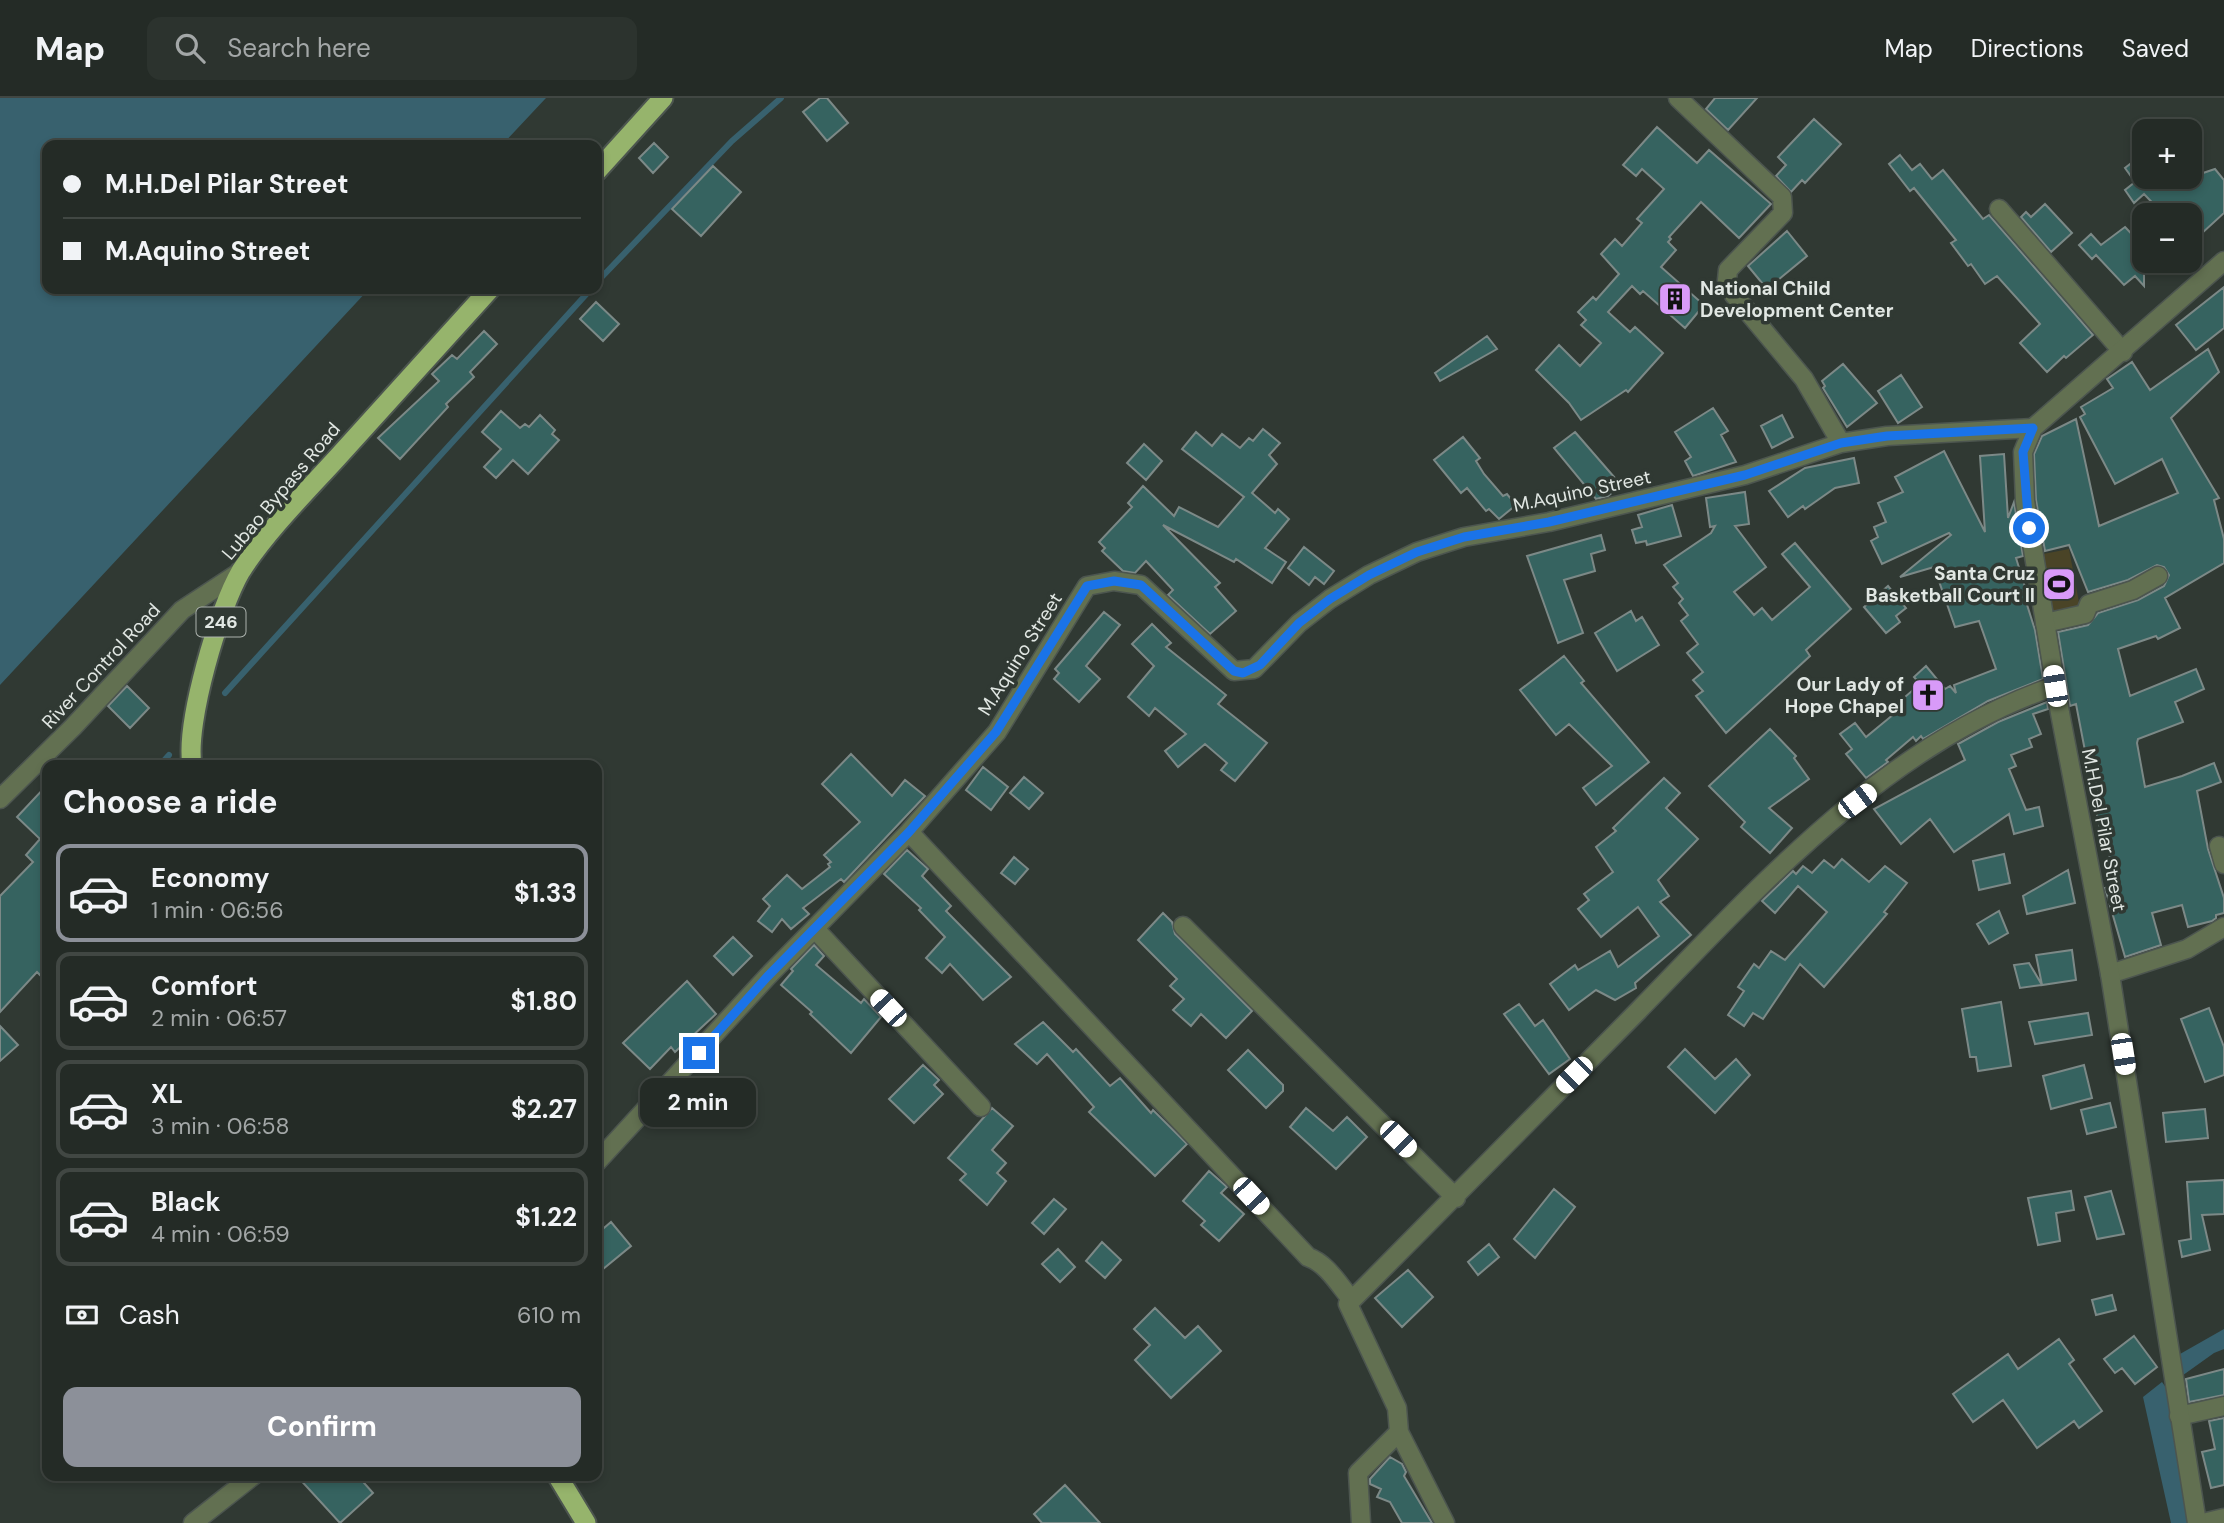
<!DOCTYPE html>
<meta charset="utf-8">
<style>
body{margin:0;font-family:"DM Sans",sans-serif;background:#2c332e;color:#f1f3f6;height:100vh;display:flex;flex-direction:column;font-size:26px;white-space:nowrap}
*{box-sizing:border-box;margin:0}
p{font-size:23px;color:#a3a7a7}
.icon{flex:none;width:38px;height:38px;fill:none;stroke:currentColor;stroke-width:2;stroke-linecap:round;stroke-linejoin:round}
.map{position:relative;flex:1;overflow:hidden}
.details{position:absolute;left:42px;top:662px;width:560px;height:721px;display:flex;flex-direction:column;background:#242b26;border-radius:14px;box-shadow:0 4px 10px #0003,0 0 0 2px #414743}
.details>*{flex:none}
.banner{position:absolute;left:42px;top:42px;width:560px;height:154px;border-radius:14px;box-shadow:0 4px 10px #0003,0 0 0 2px #414743;display:grid;align-content:center;height:154px;padding:0 21px;background:#242b26}
.controls{position:absolute;left:2132px;top:21px;display:grid;gap:14px}
.controls a{display:grid;place-items:center;width:70px;height:70px;border-radius:14px;background:#242b26;box-shadow:0 4px 10px #0003,0 0 0 2px #414743;font-size:35px}
.end{position:absolute;width:32px;height:32px;margin:-16px;border:9px solid #1a73e8;background:#fff;box-shadow:0 0 0 4px #fff}
.from{border-radius:50%}
.bubble{position:absolute;height:49px;border-radius:14px;background:#242b26;box-shadow:0 4px 10px #0003,0 0 0 2px #414743;font-size:23px;font-weight:700;line-height:49px;text-align:center}
.car{position:absolute;width:21px;height:42px;margin:-21px -10px;border-radius:9px;box-shadow:0 0 5px 2px #0007;background:linear-gradient(#fff 24%,#345 0 40%,#fff 0 76%,#345 0 86%,#fff 0)}
.banner b{display:flex;align-items:center;gap:24px;height:66px;font-size:26px}
.banner b+b{border-top:2px solid #414743}
.banner i{width:18px;height:18px;background:#f1f3f6}
ul{padding:0;list-style:none}
li{display:flex;align-items:center;gap:21px;height:98px;margin:0 14px 10px;padding:0 7px;border:4px solid #414743;border-radius:14px}
li div{flex:1}
li b{display:block;font-size:26px}
li em{font-style:normal;font-weight:700}
li.current{border-color:#8c9099}
li>.icon{width:63px;height:63px;stroke-width:1.5}
h2{padding:0 21px;font-size:32px;line-height:84px}
.pay{display:flex;align-items:center;gap:18px;height:77px;padding:0 21px;font-size:26px}
.pay p{margin-inline-start:auto}
.button{display:flex;gap:14px;margin-top:auto;padding:14px 21px}
.button a{flex:1;height:80px;border-radius:14px;background:#8c9099;color:#fff;font-size:28px;font-weight:700;line-height:80px;text-align:center}
header{display:flex;align-items:center;gap:42px;box-sizing:border-box;height:98px;padding:0 35px;background:#242b26;border-bottom:2px solid #414743}
header strong{font-size:33px}
nav{display:flex;gap:38px;margin-inline-start:auto;font-size:24px}
.search{width:490px;height:63px;background:#2c332e;display:flex;align-items:center;gap:18px;box-sizing:border-box;padding:0 24px;border-radius:14px;color:#a3a7a7;font-size:26px}
.map>svg:first-child{display:block}
</style>
<header>
<strong>Map</strong>
<div class="search"><svg class="icon" aria-label="search" viewBox="0 0 24 24"><circle cx="10" cy="10" r="6"/><path d="M15 15l6 6"/></svg>Search here</div>
<nav><a>Map</a><a>Directions</a><a>Saved</a></nav>
</header>
<div class="map">
<svg width="2224" height="1425" viewBox="0 0 2224 1425">
<rect width="100%" height="100%" fill="#303933"/>
<path fill="#4a4427" d="M2069,451L2081,515L2049,521L2038,457Z"/>
<path fill="#38616e" d="M0,0H546L502,47H47V191H369L0,587Z
M2224,1231V1251L2214,1255L2179,1280L2180,1256Z
M2162,1284L2167,1291L2191,1425H2171L2143,1299Z"/>
<g fill="none" stroke-linecap="round" stroke-linejoin="round">
<path stroke="#38616e" stroke-width="6" d="M597,184L732,43L781,0
M225,595L591,191
M160,667L169,657"/>
</g>
<path fill="#366360" stroke="#7c8987" stroke-width="2" d="M820,0H827L848,25L827,43L803,14Z
M1715,0H1757L1728,32L1706,11Z
M1814,21L1841,46L1805,85L1802,82L1791,94L1776,78L1786,67L1778,59Z
M1657,29L1697,65L1709,52L1771,106L1739,140L1701,104L1669,139L1671,141L1668,144L1676,152L1661,169L1704,207L1685,230L1643,193L1640,196L1632,188L1608,214L1630,234L1635,229L1663,255L1628,294L1626,292L1581,322L1569,305L1536,272L1559,247L1580,268L1601,245L1581,227L1586,222L1578,214L1593,199L1596,202L1619,176L1601,156L1615,141L1622,148L1642,125L1637,121L1664,91L1642,71L1636,78L1623,67Z
M654,45L668,59L653,75L639,60Z
M2144,55V79H2189V58L2203,75L2215,71L2224,82V115L2189,147V117H2164L2144,96L2134,105L2125,92L2135,84L2125,70Z
M1900,57L1912,72L1920,66L1932,81L1943,72L1983,121L1989,117L2093,237L2066,260L2064,258L2047,274L2020,245L2040,226L1997,178L1985,186L1971,166L1968,168L1951,145L1956,142L1914,90L1910,93L1889,66Z
M713,68L741,94L701,138L672,111Z
M2045,106L2072,135L2051,154L2021,119L2026,114L2031,119Z
M2125,129L2144,149V163H2158L2144,176V188L2135,178L2124,187L2096,157L2092,161L2079,147L2091,136L2101,147Z
M1787,133L1807,158L1767,191L1748,168Z
M2224,189V230L2196,252L2176,227Z
M596,204L619,226L603,243L580,221Z
M484,233L497,246L470,274L474,279L446,306L448,309L400,361L378,340L439,283L432,276L452,257L457,261Z
M1487,238L1497,251L1440,283L1435,275Z
M2208,251L2219,274L2171,320L2219,400L2214,402L2224,441V465L2165,500L2180,530L2158,541L2156,538L2118,551L2130,598L2196,571L2204,591L2175,604L2183,624L2138,641L2137,645L2145,689L2182,678L2214,665L2221,684L2197,693L2208,751L2224,800V815L2216,817V820L2212,823L2188,829L2182,807L2152,815L2161,847L2125,859L2105,790L2113,788L2107,742L2103,743L2094,704L2100,703L2091,657L2086,658L2076,606L2070,608L2058,534L2088,527L2098,515L2138,502L2164,488L2169,477L2164,469L2157,467L2128,482L2088,494L2069,447L2045,453L2036,402L2034,356L2042,338L2076,321L2099,428L2178,395L2162,361L2115,386L2080,319L2085,316L2081,309L2113,290L2107,281L2132,264L2150,292Z
M1843,266L1877,305L1847,329L1823,290L1825,288L1822,283Z
M1901,277L1922,309L1898,325L1878,293Z
M1713,310L1728,333L1721,337L1736,364L1693,378L1685,363L1691,359L1675,334Z
M501,313L520,330L525,326L529,329L540,317L555,332L552,336L559,342L528,376L513,362L496,380L484,369L501,351L482,334Z
M1782,317L1793,339L1772,350L1761,328Z
M1263,331L1280,345L1269,357L1277,366L1252,395L1275,415L1278,411L1289,421L1265,450L1286,464L1272,485L1236,461L1234,464L1163,427L1220,485L1215,489L1236,513L1210,536L1168,497L1173,492L1146,463L1135,475L1123,473L1102,453L1105,450L1099,444L1132,409L1128,405L1143,388L1174,418L1179,409L1218,429L1244,399L1182,351L1196,334L1212,348L1222,336L1240,350L1249,340L1253,343Z
M1575,334L1621,387L1608,398L1596,401L1554,350Z
M1463,339L1480,360L1476,363L1484,376L1503,398L1507,396L1516,407L1499,421L1489,411L1486,413L1467,390L1461,395L1434,362Z
M1144,346L1162,363L1146,382L1127,365Z
M1944,353L1985,434L1980,358L2004,356L2008,420L2014,404L2023,458L2016,460L2026,492L2023,494L2035,532L2043,581L1988,603L1923,641L1921,638L1916,643L1913,639L1886,662L1888,664L1866,680L1846,656L1852,651L1840,636L1855,625L1866,639L1894,616L1890,612L1920,586L1914,579L1926,568L1945,591L1950,588L1956,595L1954,587L1996,571L1979,523L1955,529L1934,469L1900,479L1951,437L1949,435L1882,466L1871,443L1878,439L1874,429L1886,424L1878,405L1903,394L1895,379Z
M1854,360L1859,385L1835,390L1805,411L1803,408L1788,419L1769,393L1805,370Z
M1745,394L1749,426L1735,428L1766,469L1734,494L1754,517L1762,510L1772,522L1810,489L1782,456L1795,445L1851,511L1806,552L1810,558L1726,635L1696,598L1703,593L1693,582L1703,574L1687,555L1698,546L1681,523L1688,517L1679,505L1683,501L1673,489L1678,485L1664,467L1711,435L1715,428L1710,429L1706,400Z
M1672,407L1681,438L1647,447L1646,443L1636,445L1632,432L1642,429L1638,417Z
M1601,437L1605,452L1591,456L1595,473L1564,482L1583,535L1558,545L1527,458Z
M1304,449L1334,473L1324,486L1315,479L1309,487L1288,470Z
M1888,488L1906,510L1896,518L1900,524L1886,535L1864,509Z
M1631,513L1636,523L1642,519L1659,547L1617,573L1595,535Z
M1104,514L1120,527L1086,568L1100,581L1079,604L1054,581L1059,575L1055,571Z
M1152,526L1171,545L1166,549L1226,597L1218,606L1267,645L1235,683L1221,672L1227,665L1205,646L1178,669L1165,653L1186,636L1155,610L1149,618L1128,599L1154,568L1132,546Z
M1564,558L1584,583L1581,585L1649,664L1596,707L1583,690L1612,668L1569,626L1556,637L1520,592Z
M127,588L149,610L130,630L108,608Z
M2047,604L2048,611L2033,616L2041,636L2029,641L2032,649L2011,657L2016,668L2009,671L2026,712L2039,709L2043,728L2014,736L2009,716L1954,754L1930,721L1901,746L1874,711L1965,662L1958,646L1998,624Z
M1770,631L1796,658L1794,660L1809,681L1769,710L1792,730L1770,755L1741,729L1745,724L1709,688Z
M851,656L892,698L905,682L925,698L844,784L841,781L803,810L809,816L791,831L782,821L772,834L758,823L770,808L763,801L787,777L802,791L830,769L828,766L831,764L824,757L860,724L822,686Z
M983,669L1008,689L991,712L966,692Z
M1024,679L1043,695L1029,711L1010,695Z
M1664,680L1680,695L1666,710L1698,741L1658,782L1669,798L1660,804L1691,837L1635,885L1636,890L1615,902L1596,892L1569,912L1550,886L1575,867L1578,872L1610,853L1618,869L1659,838L1638,809L1601,839L1578,811L1589,802L1584,796L1613,774L1596,749L1616,733L1613,730Z
M47,687V884L37,874L0,914V798L33,764L26,757L40,741L17,719Z
M907,752L928,771L922,778L951,808L946,813L1011,879L983,902L950,866L942,875L926,860L945,839L919,812L921,810L884,776Z
M2004,756L2010,785L1979,792L1973,763Z
M1014,759L1028,771L1015,786L1001,775Z
M1842,761L1869,784L1885,768L1907,785L1884,814L1887,816L1824,889L1800,866L1763,921L1753,915L1744,928L1728,917L1744,893L1738,889L1754,866L1759,870L1771,853L1785,862L1827,814L1798,788L1775,815L1762,803L1793,773L1796,776L1803,768L1812,775L1824,762L1834,770Z
M2068,772L2075,805L2027,816L2023,798Z
M1999,813L2008,835L1989,846L1977,826Z
M1163,815L1172,824L1175,836L1252,913L1226,940L1201,916L1191,928L1173,912L1184,901L1170,888L1177,881L1138,842Z
M733,839L752,858L733,877L714,858Z
M814,847L824,858L816,867L861,905L864,901L881,919L851,955L810,916L812,914L781,887L793,873L791,871Z
M2072,852L2076,882L2042,887L2036,857Z
M2029,865L2042,887L2020,890L2014,867Z
M687,883L716,916L675,954L671,949L650,971L623,945Z
M2001,904L2011,968L1978,973L1976,959H1970L1962,911Z
M1519,906L1535,928L1543,922L1570,961L1549,976L1504,916Z
M2209,910L2224,949V977L2205,984L2181,921Z
M2088,915L2092,937L2035,946L2029,924Z
M1043,924L1073,954L1076,951L1110,988L1120,980L1151,1015L1153,1012L1187,1046L1155,1078L1089,1014L1094,1009L1047,956L1037,966L1015,946Z
M0,928L18,947L0,963Z
M1685,951L1715,981L1736,961L1750,977L1715,1015L1668,969Z
M1248,952L1283,987V993L1266,1010L1228,972Z
M923,967L939,982L934,987L943,996L914,1025L889,1001Z
M2084,967L2092,1000L2051,1011L2043,978Z
M2110,1005L2116,1029L2087,1036L2081,1012Z
M992,1010L1013,1028L992,1052L1006,1065L997,1075L1006,1083L987,1107L960,1082L966,1076L948,1060Z
M1306,1010L1333,1033L1347,1019L1367,1039L1336,1071L1290,1029Z
M2205,1011L2208,1040L2166,1044L2163,1015Z
M1209,1073L1227,1089L1221,1095L1244,1116L1219,1143L1201,1127L1205,1123L1183,1103Z
M2224,1082V1116L2202,1117L2210,1152L2182,1159L2179,1143L2191,1141L2187,1084Z
M1554,1091L1575,1109L1535,1160L1514,1141Z
M2071,1093L2074,1112L2056,1115L2060,1143L2038,1147L2028,1100Z
M2111,1093L2124,1136L2097,1141L2085,1099Z
M1054,1101L1066,1111L1044,1136L1032,1125Z
M611,1124L631,1148L597,1176V1136Z
M1102,1144L1121,1162L1105,1180L1086,1163Z
M1489,1146L1499,1159L1478,1177L1468,1164Z
M1058,1151L1075,1169L1060,1184L1042,1166Z
M1408,1172L1433,1199L1402,1229L1375,1200Z
M2112,1197L2116,1212L2096,1217L2092,1202Z
M1155,1210L1185,1240L1198,1228L1221,1253L1171,1300L1135,1262L1150,1247L1134,1231Z
M2134,1238L2157,1269L2135,1286L2122,1270L2115,1275L2104,1261Z
M2059,1241L2074,1262L2069,1266L2102,1313L2079,1330L2074,1323L2037,1350L2003,1302L1973,1324L1953,1296L2008,1256L2018,1271Z
M2224,1271V1297L2189,1304L2186,1281Z
M2224,1320V1387L2211,1390L2202,1354L2215,1351L2209,1323Z
M1390,1359L1402,1366L1406,1374L1404,1378L1432,1425H1402L1390,1404L1377,1399L1381,1391L1370,1386V1381Z
M296,1377H357L373,1395L340,1425Z
M1065,1387L1100,1425H1042L1034,1416Z"/>
<g fill="none" stroke-linecap="round" stroke-linejoin="round">
<g stroke="#4c554f" stroke-width="21">
<path id="minor" d="M1678,0L1782,99L1783,115L1728,172L1727,182L1734,197L1804,281L1841,345
M1999,111L2123,254
M2045,525L2085,516L2089,506L2133,492L2158,478
M0,701L73,629L182,512L240,474
M909,734L1308,1159C1326,1165 1338,1185 1350,1200L1348,1206
M2219,748L2224,766
M1183,828L1456,1100
M815,831L981,1009
M2110,876L2187,851L2224,829
M597,1064L767,879L909,734L997,634L1087,488L1114,483L1141,487L1234,573L1254,571L1299,525L1330,501L1369,477L1417,454L1464,439L1549,424L1745,377L1841,345L1887,338L2033,330
M2179,1318L2224,1308
M193,1425L254,1377
M1361,1425L1358,1375L1399,1334
M1445,1425L1399,1334L1397,1310L1348,1206C1445,1109 1541,1011 1638,913C1760,788 1885,646 2055,588
M2203,1425L2224,1420"/>
</g>
<g stroke="#4c554f" stroke-width="21">
<path id="tertiary" d="M2197,1425L2110,876L2060,615L2025,403L2023,354L2033,330L2224,163"/>
</g>
<g stroke="#4c554f" stroke-width="23">
<path id="trunk" d="M597,73L663,0
M192,667C185,625 219,510 241,473C266,434 305,395 337,360C388,303 439,247 490,191
M557,1377L586,1425"/>
</g>
<use href="#minor" stroke="#627051" stroke-width="18"/>
<use href="#tertiary" stroke="#627051" stroke-width="18"/>
<use href="#trunk" stroke="#96b46c" stroke-width="19"/>
</g>
<g fill="none" stroke-linecap="round" stroke-linejoin="round">
<path stroke="#1a73e8" stroke-width="9" d="M699,955L767,879L909,734L996,634L1087,488L1114,483L1141,487L1234,573L1243,575L1260,567L1299,525L1330,501L1369,477L1417,454L1464,439L1549,424L1745,377L1841,345L1887,338L2033,330L2023,354L2029,430"/>
</g>
<defs>
<g id="building-square" transform="scale(1.75)"><rect x="-9" y="-9" width="18" height="18" rx="4" fill="#d89af8" stroke="#303933"/><path d="M-4-6H4V6H1V3H-1V6H-4ZM-2.5-4.3h1.7v1.8h-1.7ZM.8-4.3h1.7v1.8H.8ZM-2.5-1h1.7V.8h-1.7ZM.8-1h1.7V.8H.8Z" fill="#111"/></g>
<g id="stadium-square" transform="scale(1.75)"><rect x="-9" y="-9" width="18" height="18" rx="4" fill="#d89af8" stroke="#303933"/><path d="M0-5a6.5 5 0 1 0 0 10a6.5 5 0 1 0 0-10ZM-3.5-1.8h7v3.6h-7Z" fill="#111"/></g>
<g id="church-square" transform="scale(1.75)"><rect x="-9" y="-9" width="18" height="18" rx="4" fill="#d89af8" stroke="#303933"/><path d="M-1.2-6h2.4v3.5h3.3v2.4h-3.3V6h-2.4V-.1h-3.3v-2.4h3.3Z" fill="#111"/></g>
</defs>
<g fill-rule="evenodd">
<use href="#building-square" x="1675" y="201"/>
<use href="#stadium-square" x="2059" y="486"/>
<use href="#church-square" x="1928" y="597"/>
</g>
<g text-anchor="middle" dominant-baseline="central" stroke-width="7" stroke-linejoin="round" paint-order="stroke">
<rect fill="#303933" stroke="#acb3ae" stroke-width="2" x="196.5" y="509.5" width="49" height="29" rx="5"/>
<g font-size="18" font-weight="bold" fill="#e1e7e3">
<text x="221" y="524">246</text>
</g>
<g font-size="19" font-weight="bold" fill="#e1e7e3" stroke="#303933" text-anchor="end">
<text x="1700" y="190" text-anchor="start">National Child<tspan x="1700" dy="22">Development Center</tspan></text>
<text x="2035" y="475">Santa Cruz<tspan x="2035" dy="22">Basketball Court II</tspan></text>
<text x="1904" y="586">Our Lady of<tspan x="1904" dy="22">Hope Chapel</tspan></text>
</g>
<g font-size="19" fill="#e1e7e3" stroke="#303933">
<text transform="translate(281 393) rotate(-50)">Lubao Bypass Road</text>
<text transform="translate(1582 393) rotate(-12)">M.Aquino Street</text>
<text transform="translate(1020 556) rotate(-58)">M.Aquino Street</text>
<text transform="translate(101 568) rotate(-47)">River Control Road</text>
<text transform="translate(2104 732) rotate(79)">M.H.Del Pilar Street</text>
</g>
</g>
</svg>
<div class="controls">
<a>+</a>
<a>−</a>
</div>
<i class="end from" style="left:2029px;top:430px"></i>
<i class="end" style="left:699px;top:955px"></i>
<div class="bubble" style="left:640px;top:980px;width:116px">2 min</div>
<i class="car" style="left:2055px;top:588px;rotate:351deg"></i>
<i class="car" style="left:1857px;top:703px;rotate:53deg"></i>
<i class="car" style="left:888px;top:910px;rotate:317deg"></i>
<i class="car" style="left:2123px;top:956px;rotate:171deg"></i>
<i class="car" style="left:1574px;top:977px;rotate:225deg"></i>
<i class="car" style="left:1398px;top:1041px;rotate:135deg"></i>
<i class="car" style="left:1251px;top:1098px;rotate:137deg"></i>
<div class="banner">
<b><i class="from"></i>M.H.Del Pilar Street</b>
<b><i></i>M.Aquino Street</b>
</div>
<section class="details">
<h2>Choose a ride</h2>
<ul>
<li class="current"><svg class="icon" aria-label="car" viewBox="0 0 24 24"><path d="M5 17H2v-5l4-1 3-4h7l3 4 3 1v5h-3M9 17h6M6 11h13"/><circle cx="7" cy="17" r="2"/><circle cx="17" cy="17" r="2"/></svg><div><b>Economy</b><p>1 min · 06:56</p></div><em>$1.33</em></li>
<li><svg class="icon" aria-label="car" viewBox="0 0 24 24"><path d="M5 17H2v-5l4-1 3-4h7l3 4 3 1v5h-3M9 17h6M6 11h13"/><circle cx="7" cy="17" r="2"/><circle cx="17" cy="17" r="2"/></svg><div><b>Comfort</b><p>2 min · 06:57</p></div><em>$1.80</em></li>
<li><svg class="icon" aria-label="car" viewBox="0 0 24 24"><path d="M5 17H2v-5l4-1 3-4h7l3 4 3 1v5h-3M9 17h6M6 11h13"/><circle cx="7" cy="17" r="2"/><circle cx="17" cy="17" r="2"/></svg><div><b>XL</b><p>3 min · 06:58</p></div><em>$2.27</em></li>
<li><svg class="icon" aria-label="car" viewBox="0 0 24 24"><path d="M5 17H2v-5l4-1 3-4h7l3 4 3 1v5h-3M9 17h6M6 11h13"/><circle cx="7" cy="17" r="2"/><circle cx="17" cy="17" r="2"/></svg><div><b>Black</b><p>4 min · 06:59</p></div><em>$1.22</em></li>
</ul>
<div class="pay"><svg class="icon" aria-label="cash" viewBox="0 0 24 24"><path d="M3 7h18v10H3z"/><circle cx="12" cy="12" r="2"/></svg>Cash<p>610 m</p></div>
<div class="button"><a>Confirm</a></div>
</section>
</div>
